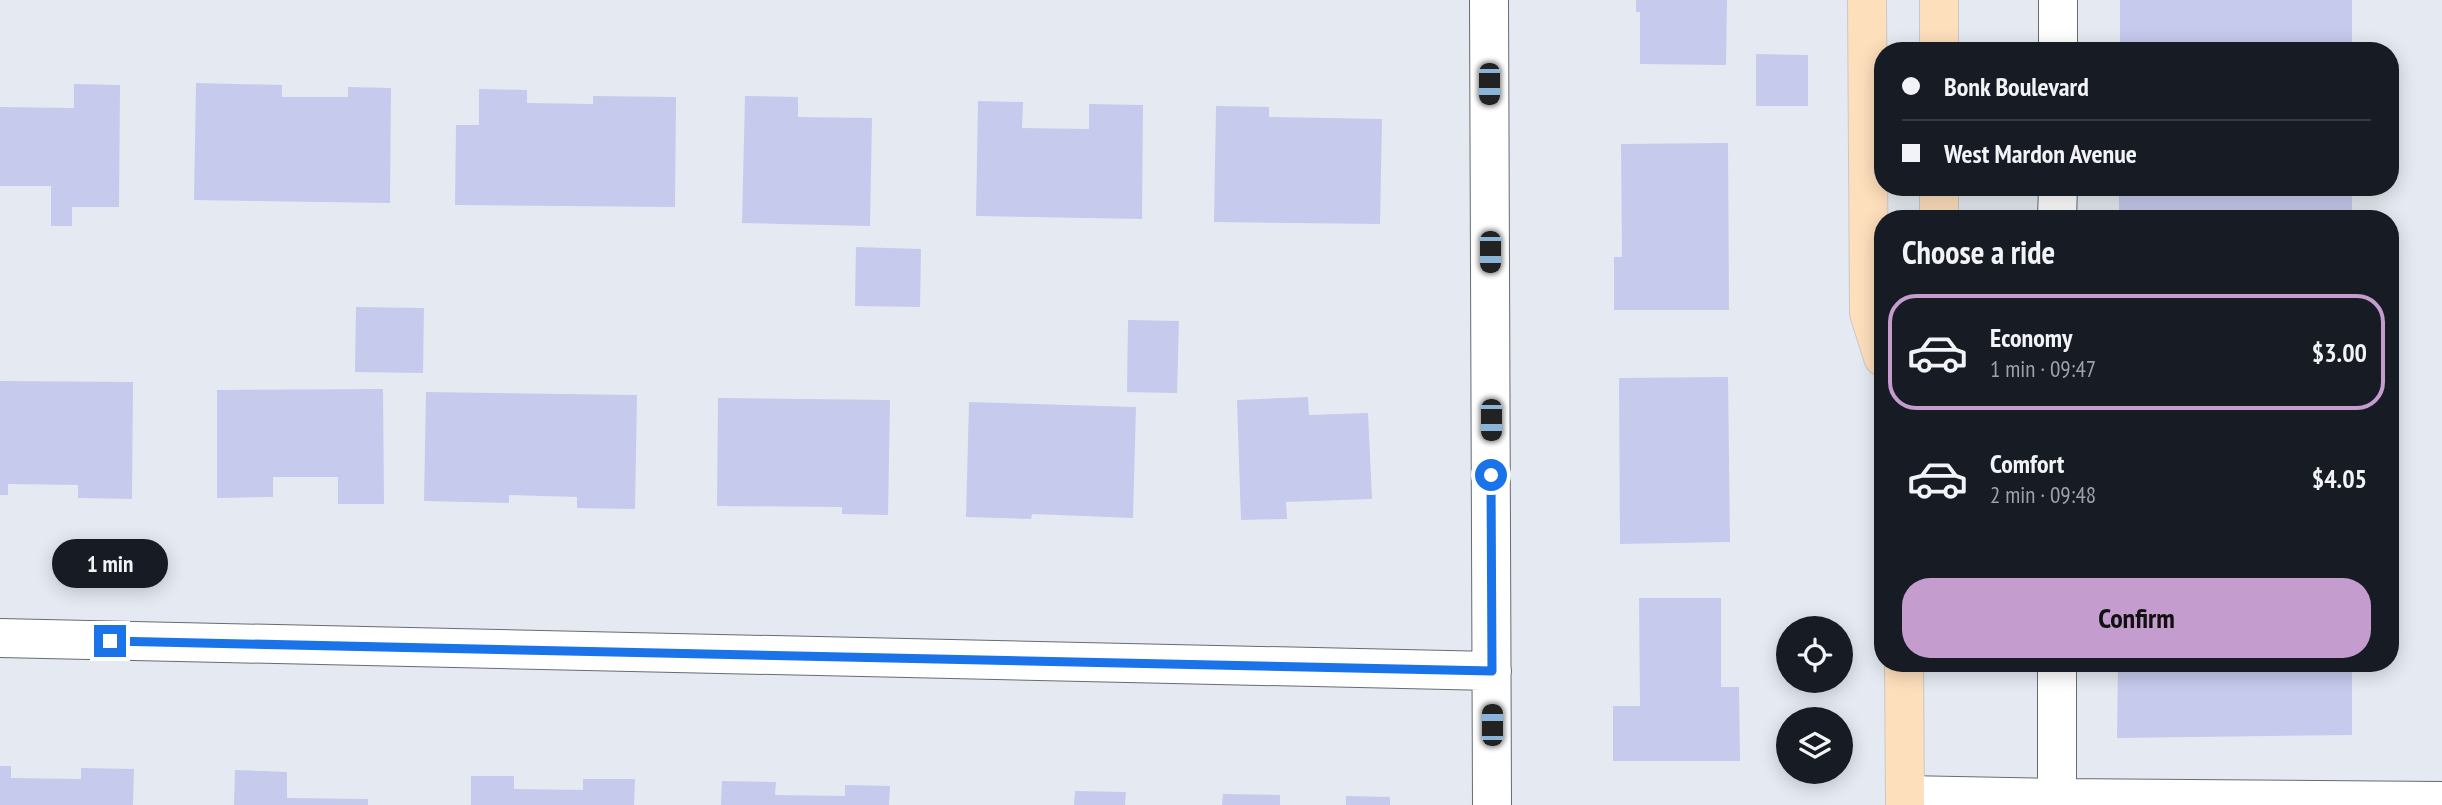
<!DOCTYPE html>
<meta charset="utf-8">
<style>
body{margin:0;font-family:"PT Sans Narrow",sans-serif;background:#242831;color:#f1f3f6;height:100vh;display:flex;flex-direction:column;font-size:26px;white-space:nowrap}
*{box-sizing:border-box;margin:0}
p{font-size:23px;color:#9ea1a6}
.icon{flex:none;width:38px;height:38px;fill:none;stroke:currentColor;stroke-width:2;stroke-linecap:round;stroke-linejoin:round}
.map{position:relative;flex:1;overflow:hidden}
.sheet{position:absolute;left:1874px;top:210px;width:525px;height:462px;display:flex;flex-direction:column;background:#171b24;border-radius:28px;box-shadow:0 4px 18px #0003}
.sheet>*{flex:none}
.hud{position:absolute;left:1874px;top:42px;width:525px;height:154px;border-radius:28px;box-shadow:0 4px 18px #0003;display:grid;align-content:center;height:154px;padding:0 28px;background:#171b24}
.controls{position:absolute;left:1776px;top:616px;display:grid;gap:14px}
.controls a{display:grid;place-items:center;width:77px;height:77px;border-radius:50%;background:#171b24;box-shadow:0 4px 18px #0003;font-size:35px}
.end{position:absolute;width:32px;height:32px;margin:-16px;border:9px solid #1a73e8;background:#fff;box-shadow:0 0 0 4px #fff}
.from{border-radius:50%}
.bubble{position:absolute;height:49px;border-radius:24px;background:#171b24;box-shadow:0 4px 18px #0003;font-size:23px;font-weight:700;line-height:49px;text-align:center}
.car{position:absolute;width:21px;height:42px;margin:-21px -10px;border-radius:9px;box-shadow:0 0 5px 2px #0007;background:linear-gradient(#222 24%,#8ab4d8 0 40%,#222 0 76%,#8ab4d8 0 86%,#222 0)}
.hud b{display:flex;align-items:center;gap:24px;height:66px;font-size:26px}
.hud b+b{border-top:2px solid #363941}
.hud i{width:18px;height:18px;background:#f1f3f6}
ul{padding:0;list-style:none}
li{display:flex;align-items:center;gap:21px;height:116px;margin:0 14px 10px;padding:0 14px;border:4px solid transparent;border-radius:28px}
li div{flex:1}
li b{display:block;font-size:26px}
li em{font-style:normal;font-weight:700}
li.on{border-color:#c49cce}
li>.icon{width:63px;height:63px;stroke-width:1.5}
h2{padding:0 28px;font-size:32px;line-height:84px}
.action{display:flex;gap:14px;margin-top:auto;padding:14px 28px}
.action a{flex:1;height:80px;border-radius:28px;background:#c49cce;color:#111;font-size:28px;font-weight:700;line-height:80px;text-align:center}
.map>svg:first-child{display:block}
</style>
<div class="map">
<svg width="2442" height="805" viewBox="0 0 2442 805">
<rect width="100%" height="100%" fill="#e5eaf2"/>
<path fill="#c6caec" d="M1636,0H1727L1726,65L1640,64V12H1636Z
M2120,0H2352V51H2120Z
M1756,54L1808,55V106H1756Z
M196,83L282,85V97H348V87L391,88L390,203L194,200Z
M74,84L120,85L119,207H72V226H51V186H0V107L74,108Z
M479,89L527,90V103L593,104V96L676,97L675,207L455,205L456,125H479Z
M745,96L798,97V117L872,118L870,226L742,223Z
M978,101L1023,102L1022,128L1089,129V104L1143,105L1142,219L976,216Z
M1216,106L1269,107V117L1382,119L1380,224L1214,222Z
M1728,143L1729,310H1614V257H1622L1621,144Z
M2119,187H2352V219H2119Z
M856,247L921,249L920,307L855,306Z
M356,307L424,308L423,373L355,372Z
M1128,320L1179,321L1177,393L1127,392Z
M1728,377L1730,542L1620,544L1619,378Z
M0,381L133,382L132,499L78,498V485L8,484V495H0Z
M383,389L384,504H338V477H273V497L217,498V390Z
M426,392L637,395L635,509L577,508V497L509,495V503L424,501Z
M1308,397L1309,415L1368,413L1372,499L1286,502L1287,519L1241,520L1237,400Z
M718,398L890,400L888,515L842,514V507L717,506Z
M969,402L1136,407L1133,518L1032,514L1031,519L966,517Z
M1639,598H1721V687H1739L1740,761H1613V706H1640Z
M2118,663H2352V735L2117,738Z
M0,766H11V778L81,779V768L134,769L133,805H0Z
M235,770L287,772V798L368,799V805H234Z
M471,776H514V789L583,790V779H635L634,805H471Z
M722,781L776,782L775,795L845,796V785L890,786L889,805H721Z
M1075,791L1126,792L1125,805H1074Z
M1223,794L1280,795V805H1222Z
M1346,796L1390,797V805H1346Z"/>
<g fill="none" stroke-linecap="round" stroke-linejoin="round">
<g stroke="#676b72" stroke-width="40">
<path id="minor" d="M1489,0L1492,805
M2058,51V0
M2057,219L2058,187
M0,638L1492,671
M1905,795L2057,798L2442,801
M2057,805V663"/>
</g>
<g stroke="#c8c8c9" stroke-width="40">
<path id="major" d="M1867,0L1869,313L1883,357
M1939,0V51
M1939,219V187
M1904,663L1905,805"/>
</g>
<use href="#minor" stroke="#fff" stroke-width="38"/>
<use href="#major" stroke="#fedfbc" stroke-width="38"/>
</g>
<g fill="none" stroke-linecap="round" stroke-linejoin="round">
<path stroke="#1a73e8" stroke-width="9" d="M110,641L1492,671L1491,475"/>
</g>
</svg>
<div class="controls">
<a><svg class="icon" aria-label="locate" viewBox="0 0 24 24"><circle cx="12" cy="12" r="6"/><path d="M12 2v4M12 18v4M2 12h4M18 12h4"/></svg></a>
<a><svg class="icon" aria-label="layers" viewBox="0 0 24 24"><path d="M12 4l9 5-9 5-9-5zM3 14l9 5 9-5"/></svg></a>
</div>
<i class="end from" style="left:1491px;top:475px"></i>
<i class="end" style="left:110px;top:641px"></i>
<div class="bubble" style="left:52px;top:539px;width:116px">1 min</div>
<i class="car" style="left:1489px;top:84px;rotate:180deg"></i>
<i class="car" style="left:1490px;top:252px;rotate:180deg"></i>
<i class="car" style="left:1491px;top:420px;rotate:180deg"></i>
<i class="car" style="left:1492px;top:725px;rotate:0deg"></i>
<div class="hud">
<b><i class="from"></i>Bonk Boulevard</b>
<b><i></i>West Mardon Avenue</b>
</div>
<section class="sheet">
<h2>Choose a ride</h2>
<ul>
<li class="on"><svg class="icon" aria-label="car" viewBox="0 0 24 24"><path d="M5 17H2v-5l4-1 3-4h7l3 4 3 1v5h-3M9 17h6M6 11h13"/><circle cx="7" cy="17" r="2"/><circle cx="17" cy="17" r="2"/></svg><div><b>Economy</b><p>1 min · 09:47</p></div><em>$3.00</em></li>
<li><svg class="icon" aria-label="car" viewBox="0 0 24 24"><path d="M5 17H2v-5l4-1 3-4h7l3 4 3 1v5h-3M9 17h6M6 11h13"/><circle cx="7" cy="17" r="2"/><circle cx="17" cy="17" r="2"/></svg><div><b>Comfort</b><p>2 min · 09:48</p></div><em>$4.05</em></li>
</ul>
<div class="action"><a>Confirm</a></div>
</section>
</div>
